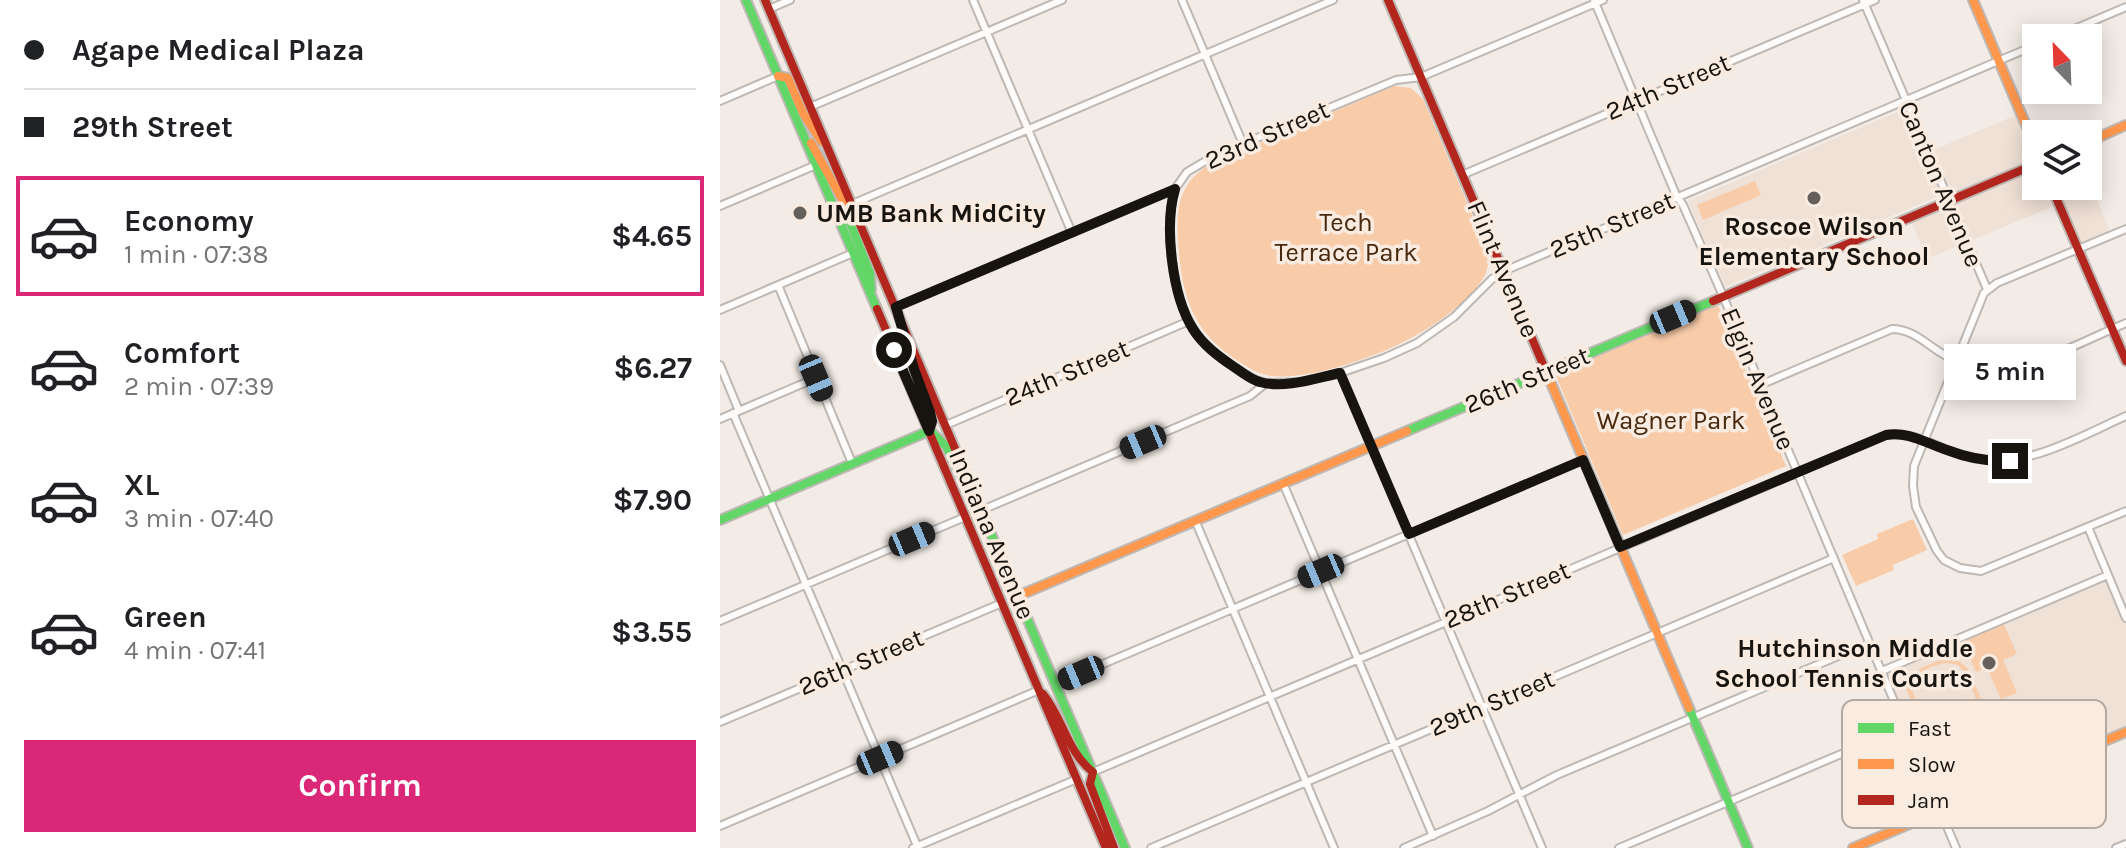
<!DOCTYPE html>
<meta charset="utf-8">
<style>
body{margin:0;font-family:Karla,sans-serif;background:#f2f2f2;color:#202124;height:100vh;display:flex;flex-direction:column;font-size:30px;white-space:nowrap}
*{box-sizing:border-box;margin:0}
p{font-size:26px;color:#757577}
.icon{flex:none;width:44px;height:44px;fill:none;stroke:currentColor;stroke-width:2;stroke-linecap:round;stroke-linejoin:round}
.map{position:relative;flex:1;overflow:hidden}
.sheet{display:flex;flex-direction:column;background:#fff;width:720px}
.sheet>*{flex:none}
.top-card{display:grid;align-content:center;height:176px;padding:0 24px;background:#fff}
.needle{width:52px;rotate:337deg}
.controls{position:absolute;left:1302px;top:24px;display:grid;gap:16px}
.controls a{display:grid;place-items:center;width:80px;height:80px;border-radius:0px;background:#fff;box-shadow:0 4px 20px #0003;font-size:40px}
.end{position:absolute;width:36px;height:36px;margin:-18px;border:10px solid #17130f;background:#fff;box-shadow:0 0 0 4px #fff}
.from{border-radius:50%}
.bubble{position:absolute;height:56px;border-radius:0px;background:#fff;box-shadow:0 4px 20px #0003;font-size:26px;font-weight:700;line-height:56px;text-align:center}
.car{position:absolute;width:24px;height:48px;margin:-24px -12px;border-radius:10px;box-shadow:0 0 6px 2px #0007;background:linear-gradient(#222 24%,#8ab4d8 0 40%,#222 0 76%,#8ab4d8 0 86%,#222 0)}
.top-card b{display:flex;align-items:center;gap:28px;height:76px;font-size:30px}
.top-card b+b{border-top:2px solid #e0e0e0}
.top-card i{width:20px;height:20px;background:#202124}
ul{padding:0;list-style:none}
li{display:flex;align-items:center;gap:24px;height:120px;margin:0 16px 12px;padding:0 8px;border:4px solid transparent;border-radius:0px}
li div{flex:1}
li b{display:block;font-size:30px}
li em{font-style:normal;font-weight:700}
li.current{border-color:#db2777}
li>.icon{width:72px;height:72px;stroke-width:1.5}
.button{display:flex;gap:16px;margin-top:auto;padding:16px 24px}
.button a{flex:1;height:92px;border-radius:0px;background:#db2777;color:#fff;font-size:32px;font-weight:700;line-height:92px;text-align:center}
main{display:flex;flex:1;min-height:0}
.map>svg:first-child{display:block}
</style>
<main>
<section class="sheet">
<div class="top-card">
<b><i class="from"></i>Agape Medical Plaza</b>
<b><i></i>29th Street</b>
</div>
<ul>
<li class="current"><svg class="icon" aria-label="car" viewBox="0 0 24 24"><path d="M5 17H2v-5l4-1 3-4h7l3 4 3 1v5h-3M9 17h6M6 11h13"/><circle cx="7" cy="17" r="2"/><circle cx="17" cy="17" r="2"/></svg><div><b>Economy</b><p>1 min · 07:38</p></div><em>$4.65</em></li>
<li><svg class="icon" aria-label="car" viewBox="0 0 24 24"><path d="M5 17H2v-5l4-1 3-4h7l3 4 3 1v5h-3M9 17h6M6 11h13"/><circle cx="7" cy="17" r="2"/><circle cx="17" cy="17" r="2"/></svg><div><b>Comfort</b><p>2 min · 07:39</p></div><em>$6.27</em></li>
<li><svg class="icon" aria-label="car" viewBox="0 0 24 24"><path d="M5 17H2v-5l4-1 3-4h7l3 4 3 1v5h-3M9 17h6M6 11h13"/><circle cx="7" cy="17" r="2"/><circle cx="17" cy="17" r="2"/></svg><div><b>XL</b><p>3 min · 07:40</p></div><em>$7.90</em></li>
<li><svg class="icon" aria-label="car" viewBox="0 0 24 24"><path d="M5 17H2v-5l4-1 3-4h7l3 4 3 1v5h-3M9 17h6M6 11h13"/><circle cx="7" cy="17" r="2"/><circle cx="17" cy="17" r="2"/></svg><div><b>Green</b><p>4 min · 07:41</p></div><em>$3.55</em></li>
</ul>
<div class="button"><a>Confirm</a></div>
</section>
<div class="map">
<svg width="1406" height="848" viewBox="0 0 1406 848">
<rect width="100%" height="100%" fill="#f3ece6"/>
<path fill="#f0e1d6" d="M1184,109L1221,195L1005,287L968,201Z
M1296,115L1314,156L1312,160L1228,194L1209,152Z
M1316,168V186H1326L1334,206L1248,242L1235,211L1238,202Z
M1368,179L1390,231L1362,242L1336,186H1368Z
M1217,210L1226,213L1240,245L1207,259L1191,221Z
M1388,575L1406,619V732L1220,811L1162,672Z"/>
<path fill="#f8cba9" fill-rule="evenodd" d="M674,86L691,88L703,99L765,245C768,256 770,265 765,275C749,306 696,338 664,351C630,364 588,379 551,376C538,374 529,368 518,361C471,331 462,295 458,242C456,208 459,181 491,164Z
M1035,181L1041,195L983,220L977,205Z
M998,305L1066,466L903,535L835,374Z
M1193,519L1207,550L1173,565L1174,570L1136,586L1122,555L1158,539L1157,534Z
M1282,620L1297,654L1283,660L1297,693L1281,699L1267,668L1256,672L1241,638Z
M1222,659L1239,661L1248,669L1279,740L1281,753L1275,766L1261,776L1245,781L1229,778L1234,792L1230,794L1179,672L1182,670L1189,684L1201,668ZM1227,663L1238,665L1245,673L1276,746C1277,772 1242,786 1225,768L1193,693C1193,674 1209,665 1227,663Z"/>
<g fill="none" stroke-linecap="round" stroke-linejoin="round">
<g stroke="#beb8b4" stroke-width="10">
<path id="street" d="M253,0L352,233
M462,0L523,144
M874,0L956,195L963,205L1003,296L1236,848
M1143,0L1267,289
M49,9L70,0
M1333,38L1406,7
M0,101L58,76
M90,107L342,0
M742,175L1155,0
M455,189C444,226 452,295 473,328C483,345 498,356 513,366C524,373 533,381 546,383
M132,204L613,0
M0,206L96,165
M1406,229L1277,283L1264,293L1194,466L1193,486L1196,507L1217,551L1224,560L1240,568L1261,571L1406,511
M58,285L132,463
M176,307L455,189L467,172L494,156L676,80L701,77L883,0
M0,310L133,253
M0,365L19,411
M620,373L822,848
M1040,385L1172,329C1198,329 1213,353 1237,361C1295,382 1353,345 1406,323
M13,413L198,848
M0,419L96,378
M226,425L469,321
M563,483L713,836
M262,510L530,396L546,383L581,382L620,373L664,358L697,343L734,317L772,279L784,271L1316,45
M475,520L614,848
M1368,527L1406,618
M0,621L245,517
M1162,671L1388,575
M336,684L863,460
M0,722L282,603
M373,772L1166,435C1195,430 1220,450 1248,457C1304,471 1356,438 1406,416
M0,826L319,690
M193,848L357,779
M431,848L1114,558
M684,848L768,811L837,775L1149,643
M899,848L1185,727
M1396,848L1406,844"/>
</g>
<g stroke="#beb8b4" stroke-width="12">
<path id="fast" d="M26,0L157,309
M132,204L127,215L150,273L151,290
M210,431L226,446L257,505
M687,431L993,301
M0,520L209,431
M266,522L405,848
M969,708L1028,848"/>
</g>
<g stroke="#beb8b4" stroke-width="12">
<path id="slow" d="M1253,0L1316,149
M58,76L68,78L83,113L101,141
M1368,142L1406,125
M91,143L122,199L131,204
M187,344L210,412L212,421L209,430
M825,369L969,708
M298,596L687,431
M1133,848L1406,732"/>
</g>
<g stroke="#beb8b4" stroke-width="12">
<path id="jam" d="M45,0L266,522
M668,0L825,369
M1331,186L1406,361
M993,301L1316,164
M157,309L386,848
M323,694C343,718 347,752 373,772L370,784L394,848"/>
</g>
<use href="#street" stroke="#fdfcfb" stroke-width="6"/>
<use href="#fast" stroke="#63d668" stroke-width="8"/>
<use href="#slow" stroke="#ff974d" stroke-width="8"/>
<use href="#jam" stroke="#b3261e" stroke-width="8"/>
</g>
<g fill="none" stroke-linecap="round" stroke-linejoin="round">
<path stroke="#17130f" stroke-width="10" d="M174,350L209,431L212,421L210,412L194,369L176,307L455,189C444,226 452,296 473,329C483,345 498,356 514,367C522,372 531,380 540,382C565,389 596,378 620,373L689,534L863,460L900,547L1166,435C1188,431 1206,443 1227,450C1248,458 1268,462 1290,461"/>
</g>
<g fill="#645f5a" stroke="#f9ebe0" stroke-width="3">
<circle cx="1094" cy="198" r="8"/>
<circle cx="80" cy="213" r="8"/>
<circle cx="1269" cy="663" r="8"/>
</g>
<g text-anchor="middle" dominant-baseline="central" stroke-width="7" stroke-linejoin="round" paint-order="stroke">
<g font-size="26" fill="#17130f" stroke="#f9ebe0">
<text transform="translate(948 87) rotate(-23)">24th Street</text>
<text transform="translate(547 135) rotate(-24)">23rd Street</text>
<text transform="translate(1221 184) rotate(67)">Canton Avenue</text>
<text transform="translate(892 225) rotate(-23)">25th Street</text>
<text transform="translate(783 269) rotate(67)">Flint Avenue</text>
<text transform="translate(347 373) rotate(-23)">24th Street</text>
<text transform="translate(1038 379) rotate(67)">Elgin Avenue</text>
<text transform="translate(807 380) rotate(-23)">26th Street</text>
<text transform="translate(272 534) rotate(67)">Indiana Avenue</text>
<text transform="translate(787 595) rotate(-23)">28th Street</text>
<text transform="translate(141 662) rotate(-23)">26th Street</text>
<text transform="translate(772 703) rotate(-23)">29th Street</text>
</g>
<g font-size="26" font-weight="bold" fill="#17130f" stroke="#f9ebe0" text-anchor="start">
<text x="96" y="213">UMB Bank MidCity</text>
<text x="1094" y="226" text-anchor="middle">Roscoe Wilson<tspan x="1094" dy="30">Elementary School</tspan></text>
<text x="1253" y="648" text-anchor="end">Hutchinson Middle<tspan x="1253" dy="30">School Tennis Courts</tspan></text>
</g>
<g font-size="26" fill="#49290e" stroke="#f9ebe0">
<text x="626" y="222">Tech<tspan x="626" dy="30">Terrace Park</tspan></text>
<text x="951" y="420">Wagner Park</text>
</g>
</g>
<rect x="1122" y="700" width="264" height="128" rx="12" fill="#f9ebe0" stroke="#b5aaa1" stroke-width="2"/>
<rect x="1138" y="723" width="36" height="10" fill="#63d668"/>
<rect x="1138" y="759" width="36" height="10" fill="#ff974d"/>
<rect x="1138" y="795" width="36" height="10" fill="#b3261e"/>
<g font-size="22" fill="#17130f">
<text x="1188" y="736">Fast</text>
<text x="1188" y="772">Slow</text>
<text x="1188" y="808">Jam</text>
</g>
</svg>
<div class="controls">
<a><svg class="needle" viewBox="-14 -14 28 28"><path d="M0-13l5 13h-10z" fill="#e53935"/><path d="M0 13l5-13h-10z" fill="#757577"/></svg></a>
<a><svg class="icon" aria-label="layers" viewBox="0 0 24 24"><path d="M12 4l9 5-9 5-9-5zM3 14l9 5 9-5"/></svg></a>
</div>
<i class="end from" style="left:174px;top:350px"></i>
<i class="end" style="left:1290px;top:461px"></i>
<div class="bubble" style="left:1224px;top:344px;width:132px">5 min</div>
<i class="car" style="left:953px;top:317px;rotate:67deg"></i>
<i class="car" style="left:96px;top:378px;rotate:157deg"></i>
<i class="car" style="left:423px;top:442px;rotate:247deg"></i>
<i class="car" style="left:192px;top:539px;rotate:67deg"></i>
<i class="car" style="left:601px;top:571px;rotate:247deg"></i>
<i class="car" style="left:361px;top:673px;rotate:247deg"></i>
<i class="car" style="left:160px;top:758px;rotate:67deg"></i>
</div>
</main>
